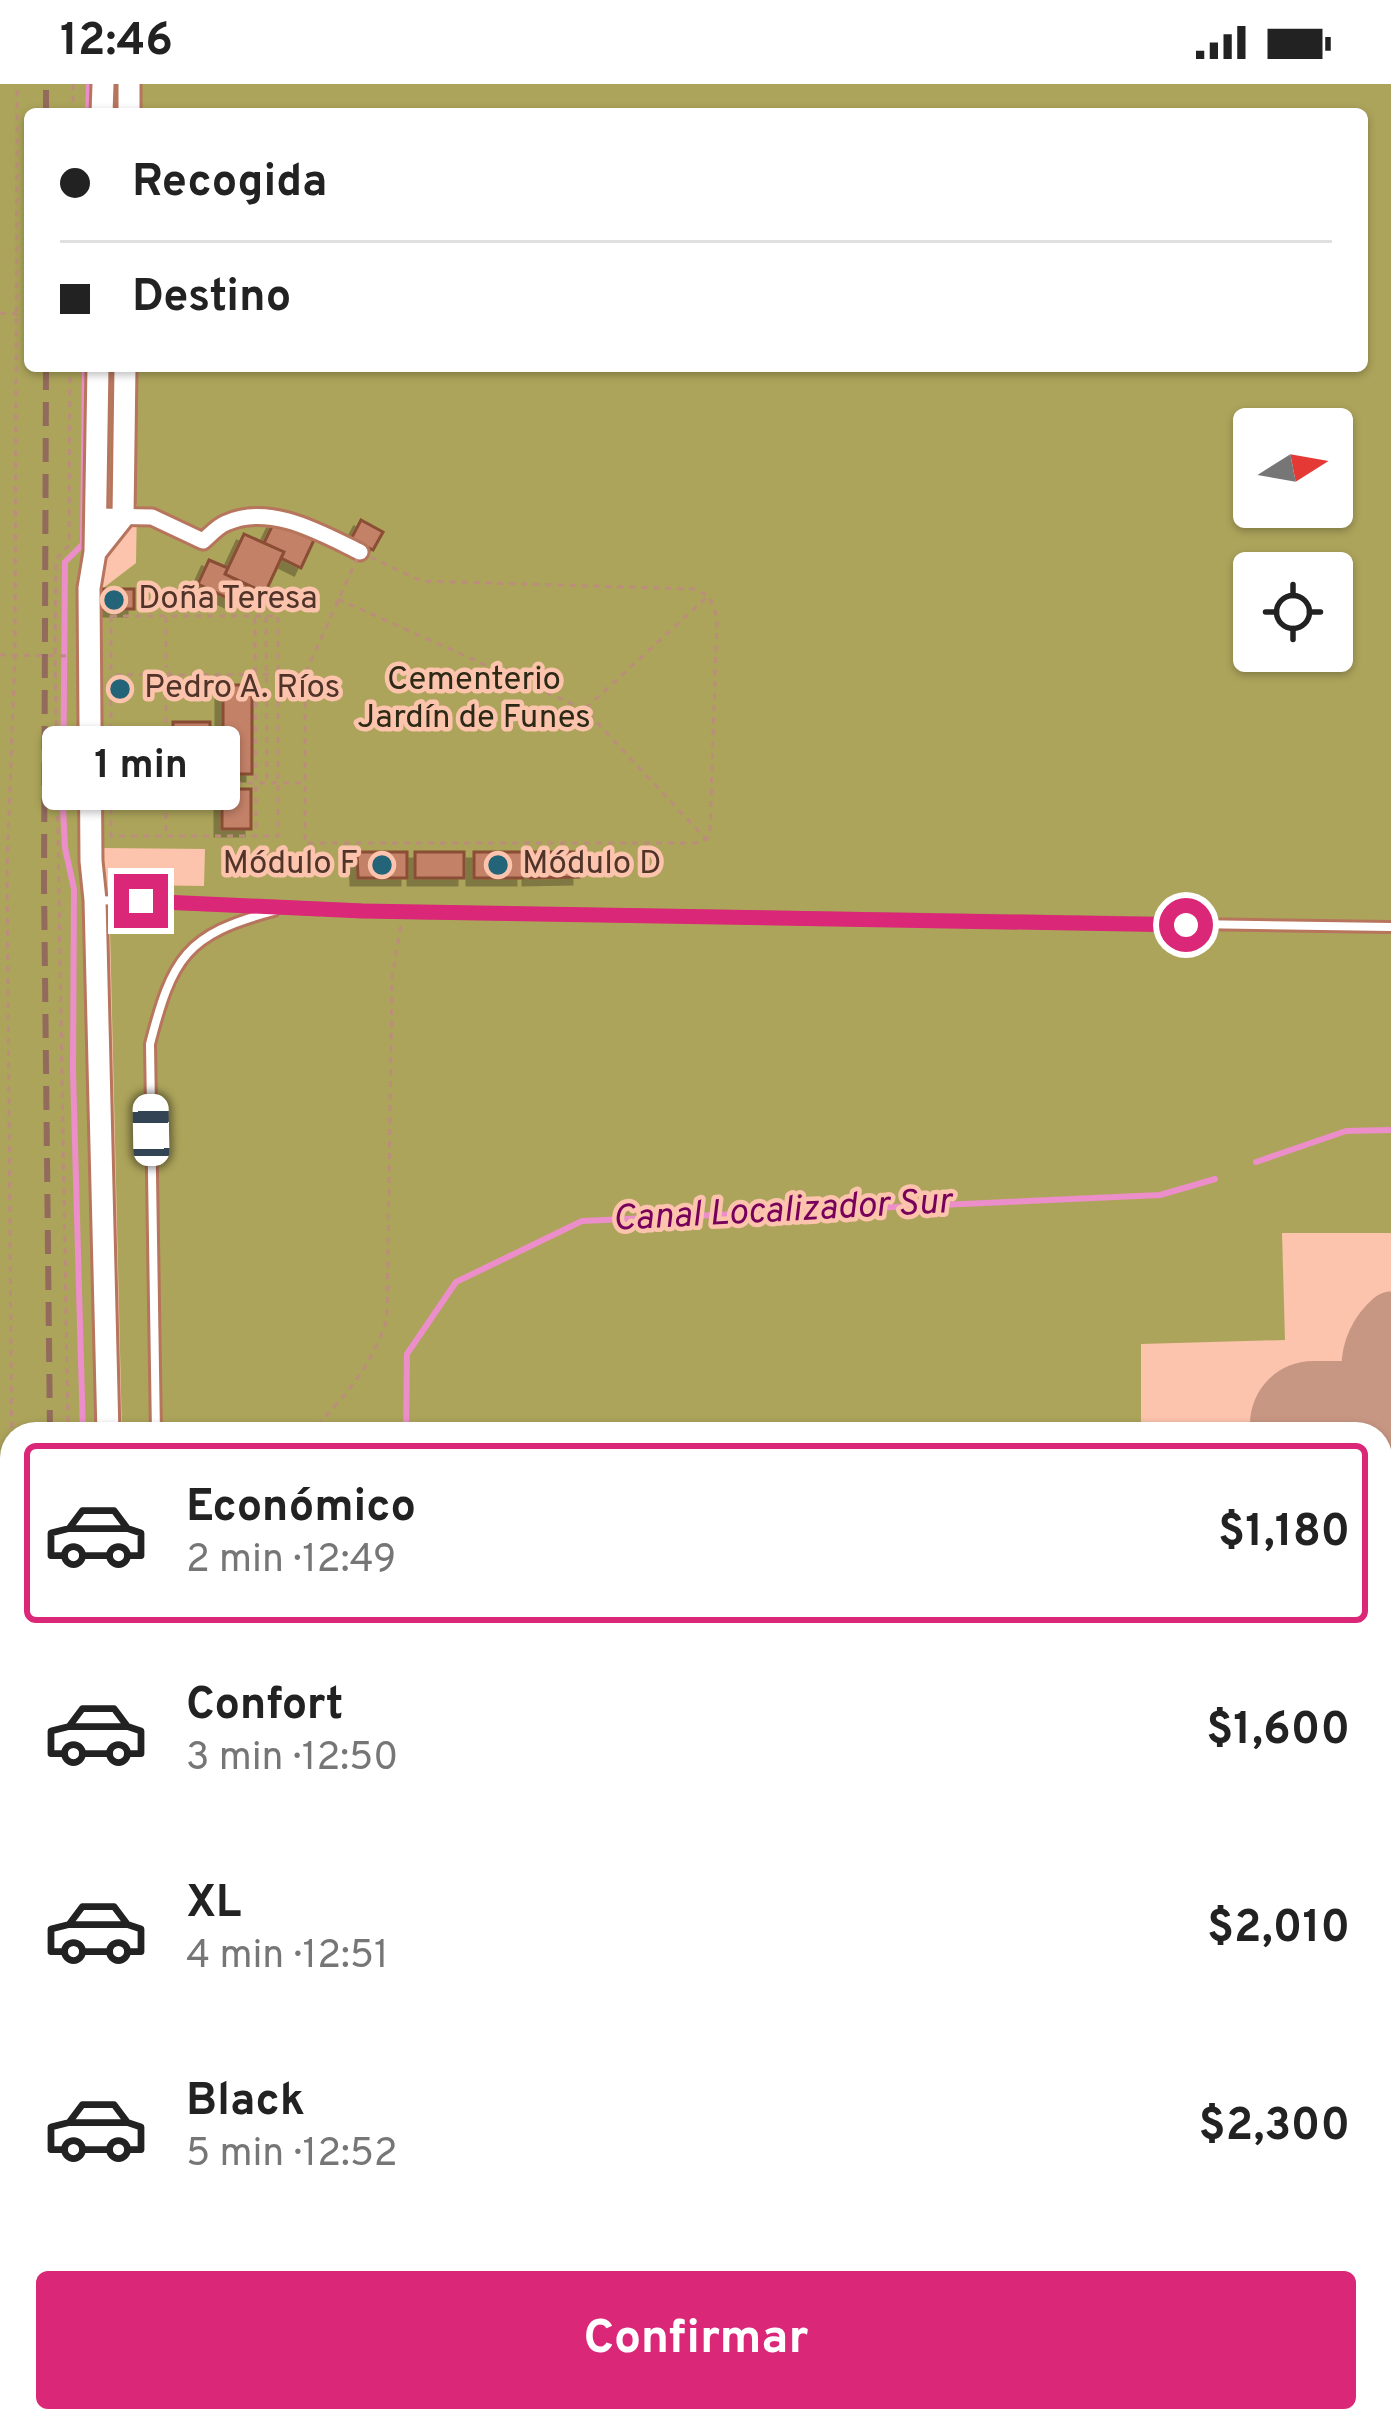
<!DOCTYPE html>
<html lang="es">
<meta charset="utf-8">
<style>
body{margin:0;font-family:Overpass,sans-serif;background:#f6f6f6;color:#222;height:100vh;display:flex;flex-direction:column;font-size:45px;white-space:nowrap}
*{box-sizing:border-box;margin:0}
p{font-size:39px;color:#767676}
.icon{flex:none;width:66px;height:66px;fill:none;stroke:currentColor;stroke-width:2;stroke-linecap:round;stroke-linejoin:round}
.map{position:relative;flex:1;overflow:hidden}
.drawer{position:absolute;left:0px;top:1338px;width:1392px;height:1011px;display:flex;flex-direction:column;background:#fff;border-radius:36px 36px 0 0;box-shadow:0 3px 9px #0004}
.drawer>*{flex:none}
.top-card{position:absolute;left:24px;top:24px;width:1344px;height:264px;border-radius:12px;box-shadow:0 3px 9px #0004;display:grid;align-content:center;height:264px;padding:0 36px;background:#fff}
.needle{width:78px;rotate:79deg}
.controls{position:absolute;left:1233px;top:324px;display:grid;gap:24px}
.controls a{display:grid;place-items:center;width:120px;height:120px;border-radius:12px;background:#fff;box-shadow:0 3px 9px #0004;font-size:60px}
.end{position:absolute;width:54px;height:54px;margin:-27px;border:15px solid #db2777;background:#fff;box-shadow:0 0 0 6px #fff}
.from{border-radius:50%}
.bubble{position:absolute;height:84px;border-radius:12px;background:#fff;box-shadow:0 3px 9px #0004;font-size:39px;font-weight:700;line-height:84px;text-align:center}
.car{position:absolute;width:36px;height:72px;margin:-36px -18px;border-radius:15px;box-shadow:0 0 9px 3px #0007;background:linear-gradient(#fff 24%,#345 0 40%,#fff 0 76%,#345 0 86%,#fff 0)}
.top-card b{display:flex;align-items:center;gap:42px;height:114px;font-size:45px}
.top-card b+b{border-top:3px solid #e0e0e0}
.top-card i{width:30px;height:30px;background:#222}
ul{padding:21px 0 0;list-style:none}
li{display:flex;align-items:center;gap:36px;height:180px;margin:0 24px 18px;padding:0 12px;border:6px solid transparent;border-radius:12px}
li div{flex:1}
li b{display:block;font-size:45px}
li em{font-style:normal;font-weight:700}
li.on{border-color:#db2777}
li>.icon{width:108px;height:108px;stroke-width:1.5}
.action{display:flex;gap:24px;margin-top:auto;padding:24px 36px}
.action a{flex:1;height:138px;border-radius:12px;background:#db2777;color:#fff;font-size:48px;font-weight:700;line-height:138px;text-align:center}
.status{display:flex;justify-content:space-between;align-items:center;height:84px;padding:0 60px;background:#fff;direction:ltr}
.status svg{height:33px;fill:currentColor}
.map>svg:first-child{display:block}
</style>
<div class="status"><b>12:46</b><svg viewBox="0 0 49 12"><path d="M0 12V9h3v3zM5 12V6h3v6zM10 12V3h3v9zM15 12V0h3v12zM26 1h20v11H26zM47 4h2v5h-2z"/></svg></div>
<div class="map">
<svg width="1391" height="2348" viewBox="0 0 1391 2348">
<defs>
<filter id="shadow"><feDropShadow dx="-7" dy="7" stdDeviation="0" flood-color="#0004"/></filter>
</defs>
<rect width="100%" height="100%" fill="#fcc3ad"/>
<path fill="#ada45b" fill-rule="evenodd" d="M0,0H1391V1149H1282L1285,1256L1141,1260V1350H122L110,846H140L142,801L204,802L205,765L104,764L102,505L136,479L137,421L123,420L95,468L108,1350H12V2337H126V2348H0ZM30,30H1362V282H30ZM1254,345H1332V423H1254ZM1254,489H1332V567H1254Z
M1391,1517V2348H1310L1305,2337H1380V1524Z
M389,2337H752L745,2348H390Z
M805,2337H1162L1166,2348H799Z"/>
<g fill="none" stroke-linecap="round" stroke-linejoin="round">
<path stroke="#eb8ec9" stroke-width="6" d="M88,30L89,0
M1256,1078L1346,1047L1391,1046
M83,1350L73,987L74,805L65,764L63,723L65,478L83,460L85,282
M406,1350L407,1270L456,1198L582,1137L1160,1111L1215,1095
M0,1618L12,2348
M1380,2036L1391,2027
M1380,2298L1391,2322
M111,2337V2348
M984,2348V2337"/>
<path stroke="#c89784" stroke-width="51" d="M1391,1233C1358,1261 1360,1307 1391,1336
M1380,1433L1391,1426
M1229,2337L1234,2348
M768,2348L774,2337"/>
<path stroke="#c89784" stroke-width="126" d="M1313,1340H1391"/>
</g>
<path fill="#c38167" stroke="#8a4d34" stroke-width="3" filter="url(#shadow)" d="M361,436L383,448L373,466L351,455Z
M274,438L314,456L301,484L281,474L284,468L264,459Z
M244,450L284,468L265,509L225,490Z
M209,476L228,484L225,490L247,501L238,519L198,500Z
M102,505H134V525H102Z
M223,601H252V690H223Z
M173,638H210V667H173Z
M222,705H251V745H222Z
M357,768H407V794H358Z
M415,768H464V794H415Z
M474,768H523V794H474Z
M530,768H579V793L530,794Z"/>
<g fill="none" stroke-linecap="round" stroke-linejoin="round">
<g stroke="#b6755c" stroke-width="14">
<path id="service" d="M97,816L402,828L1391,843
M156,1350L150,960C172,874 186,850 274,827
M386,2337L392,2348"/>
</g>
<g stroke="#b6755c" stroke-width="21">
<path id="minor" d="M96,432L152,433L203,457C210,451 218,442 226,439C270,419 321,449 360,468"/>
</g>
<g stroke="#b6755c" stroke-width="27">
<path id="secondary" d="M102,30L103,0
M129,30V0
M98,282L95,468L89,504L91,777L95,816L108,1350
M96,467L123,433L125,282
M126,2337V2348"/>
</g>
<path stroke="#bb8d7b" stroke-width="3" stroke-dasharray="6 6" stroke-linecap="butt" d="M73,30V0
M0,229L30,231
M360,468L421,497L694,505L709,512L717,532L710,747L707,755L696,759H305V590Z
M338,515L584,625L705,754
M111,532H278V752H111Z
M166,533V584
M266,533L267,697
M255,534L256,752
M0,571L70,572
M115,591L159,590
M171,591L166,596L161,590L166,586L171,591L303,590
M166,597V750
M586,624L707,513
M111,649H132
M115,699H303
M68,1350L55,572L56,475L69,461L70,282
M309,1350C343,1314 373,1282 387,1234L392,895L401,839
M12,1392L7,783L15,571L17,0
M35,2337V2348
M87,2337V2348
M153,2348L154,2337"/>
<use href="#service" stroke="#fff" stroke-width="8"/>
<use href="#minor" stroke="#fff" stroke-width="15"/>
<use href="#secondary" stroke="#fff" stroke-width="21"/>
<path stroke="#936b5c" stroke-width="6" stroke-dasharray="24 12" stroke-linecap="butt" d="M46,30V0
M46,282L44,800L50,1350
M62,2337V2348"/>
</g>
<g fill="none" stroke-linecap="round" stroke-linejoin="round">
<path stroke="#db2777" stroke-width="15" d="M141,817L362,827L1186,841"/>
</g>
<g fill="#236478" stroke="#fcc3ad" stroke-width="4.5">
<circle cx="114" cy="516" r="12"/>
<circle cx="120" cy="605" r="12"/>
<circle cx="382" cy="781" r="12"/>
<circle cx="498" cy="781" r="12"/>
</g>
<g text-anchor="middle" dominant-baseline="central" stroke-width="9" stroke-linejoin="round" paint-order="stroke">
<g font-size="33" fill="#503429" stroke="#fcc3ad" text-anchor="start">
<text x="138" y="516">Doña Teresa</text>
<text x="144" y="605">Pedro A. Ríos</text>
<text x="358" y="781" text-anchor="end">Módulo F</text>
<text x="522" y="781">Módulo D</text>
</g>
<g font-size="33" fill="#2c2a16" stroke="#fcc3ad">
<text x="474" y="597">Cementerio<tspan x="474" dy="38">Jardín de Funes</tspan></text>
</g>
<g font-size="36" font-style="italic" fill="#77015a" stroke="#fcc3ad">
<text transform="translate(782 1128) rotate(-3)">Canal Localizador Sur</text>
</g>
</g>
</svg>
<div class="controls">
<a><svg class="needle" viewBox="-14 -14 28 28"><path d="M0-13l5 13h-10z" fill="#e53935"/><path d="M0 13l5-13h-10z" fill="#767676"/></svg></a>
<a><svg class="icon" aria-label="locate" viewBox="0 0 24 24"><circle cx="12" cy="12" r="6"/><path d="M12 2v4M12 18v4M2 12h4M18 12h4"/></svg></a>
</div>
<i class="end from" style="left:1186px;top:841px"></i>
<i class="end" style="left:141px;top:817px"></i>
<div class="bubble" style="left:42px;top:642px;width:198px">1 min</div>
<i class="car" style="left:151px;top:1046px;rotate:359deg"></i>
<div class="top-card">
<b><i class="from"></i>Recogida</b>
<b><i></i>Destino</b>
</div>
<section class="drawer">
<ul>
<li class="on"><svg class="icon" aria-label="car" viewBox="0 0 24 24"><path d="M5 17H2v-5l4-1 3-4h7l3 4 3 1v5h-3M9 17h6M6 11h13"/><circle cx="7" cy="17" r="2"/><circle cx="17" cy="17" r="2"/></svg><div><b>Económico</b><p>2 min · 12:49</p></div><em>$1,180</em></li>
<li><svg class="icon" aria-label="car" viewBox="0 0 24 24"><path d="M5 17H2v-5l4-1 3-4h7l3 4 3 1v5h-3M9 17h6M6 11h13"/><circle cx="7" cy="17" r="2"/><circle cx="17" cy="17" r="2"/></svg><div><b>Confort</b><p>3 min · 12:50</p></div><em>$1,600</em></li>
<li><svg class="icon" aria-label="car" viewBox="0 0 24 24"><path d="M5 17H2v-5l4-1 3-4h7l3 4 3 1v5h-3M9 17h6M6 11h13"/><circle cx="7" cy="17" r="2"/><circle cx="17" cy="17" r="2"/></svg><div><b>XL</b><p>4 min · 12:51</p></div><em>$2,010</em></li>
<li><svg class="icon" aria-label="car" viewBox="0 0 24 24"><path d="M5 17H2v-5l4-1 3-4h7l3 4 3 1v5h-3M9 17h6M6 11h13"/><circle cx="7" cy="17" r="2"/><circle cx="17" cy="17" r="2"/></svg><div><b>Black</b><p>5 min · 12:52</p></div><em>$2,300</em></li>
</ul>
<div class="action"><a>Confirmar</a></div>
</section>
</div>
